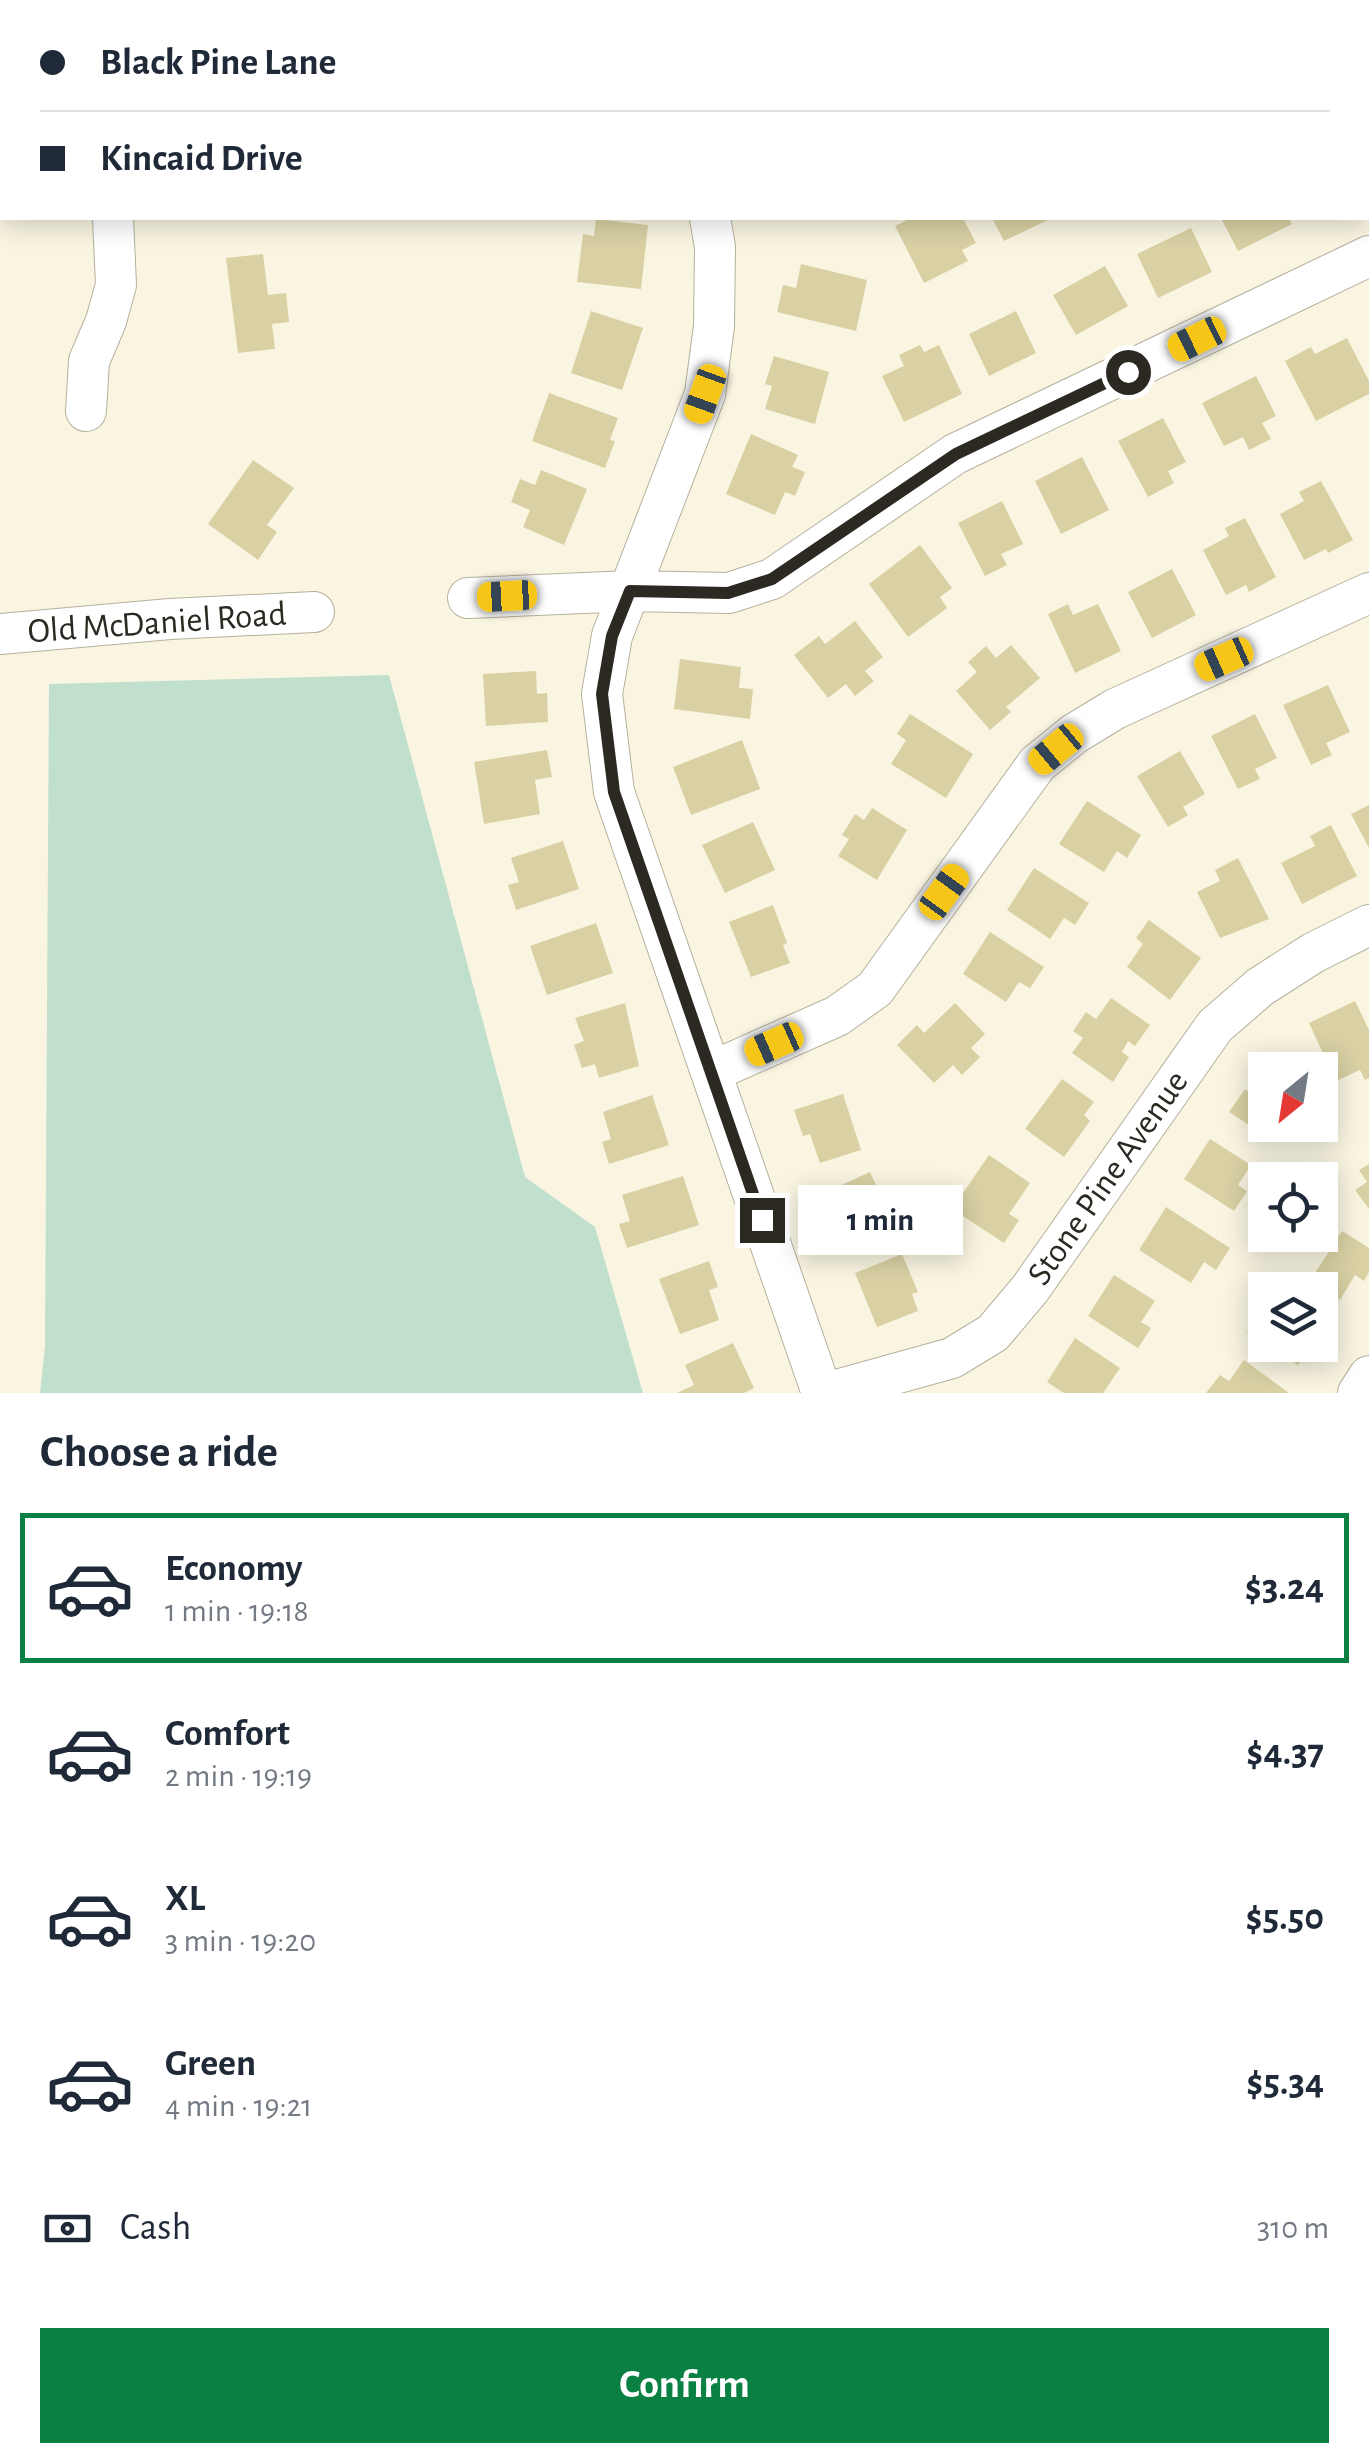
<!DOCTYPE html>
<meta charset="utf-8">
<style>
body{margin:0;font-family:"Alegreya Sans",sans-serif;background:#f6f6f7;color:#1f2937;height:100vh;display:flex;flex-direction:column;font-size:38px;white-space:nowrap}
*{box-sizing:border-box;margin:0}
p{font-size:32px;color:#747a83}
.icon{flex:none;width:55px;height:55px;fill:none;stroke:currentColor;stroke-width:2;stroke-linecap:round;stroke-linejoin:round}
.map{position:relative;height:1393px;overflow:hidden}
.side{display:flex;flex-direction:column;background:#fff;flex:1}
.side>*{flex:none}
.guide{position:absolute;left:0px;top:0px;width:1370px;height:220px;box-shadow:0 5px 25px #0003;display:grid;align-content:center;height:220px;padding:0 40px;background:#fff}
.needle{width:65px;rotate:210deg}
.buttons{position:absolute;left:1248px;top:1052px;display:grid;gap:20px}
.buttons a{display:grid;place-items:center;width:90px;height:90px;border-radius:0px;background:#fff;box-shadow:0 5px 25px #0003;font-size:50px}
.end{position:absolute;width:45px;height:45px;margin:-22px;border:12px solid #2b2922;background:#fff;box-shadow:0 0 0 5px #fff}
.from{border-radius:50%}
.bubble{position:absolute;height:70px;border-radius:0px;background:#fff;box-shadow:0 5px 25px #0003;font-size:32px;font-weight:600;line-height:70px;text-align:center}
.car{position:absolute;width:30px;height:60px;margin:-30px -15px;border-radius:12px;box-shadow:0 0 8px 2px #0007;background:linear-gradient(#f5c518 24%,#345 0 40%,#f5c518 0 76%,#345 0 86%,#f5c518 0)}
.guide b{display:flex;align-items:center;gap:35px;height:95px;font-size:38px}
.guide b+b{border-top:2px solid #e0e1e3}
.guide i{width:25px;height:25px;background:#1f2937}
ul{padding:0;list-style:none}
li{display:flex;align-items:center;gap:30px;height:150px;margin:0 20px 15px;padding:0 20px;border:5px solid transparent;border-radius:0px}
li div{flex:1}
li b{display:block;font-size:38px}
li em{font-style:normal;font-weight:600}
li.active{border-color:#0b8043}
li>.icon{width:90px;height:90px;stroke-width:1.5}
h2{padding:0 40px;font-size:45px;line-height:120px}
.pay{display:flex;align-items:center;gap:25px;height:110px;padding:0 40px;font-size:38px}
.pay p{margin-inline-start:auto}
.action{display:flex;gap:20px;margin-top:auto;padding:20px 40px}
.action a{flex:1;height:115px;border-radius:0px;background:#0b8043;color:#fff;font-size:40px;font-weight:600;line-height:115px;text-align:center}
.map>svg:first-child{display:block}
</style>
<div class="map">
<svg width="1369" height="1393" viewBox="0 0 1369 1393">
<rect width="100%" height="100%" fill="#f9f5e1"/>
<path fill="#c0dfcd" d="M389,675L525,1177L595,1227L643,1393H40L45,1346L49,684Z"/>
<path fill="#d9d1a4" d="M911,218H963L976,243L962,250L968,261L924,283L895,226Z
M992,218H1052L1004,241Z
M1221,218H1289L1292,224L1238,251Z
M596,219L648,225L641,289L577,282L583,234L594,236Z
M1191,228L1212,272L1158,298L1137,254Z
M263,254L268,295L286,293L289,322L272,324L275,349L238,353L226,258Z
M801,264L867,280L856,331L777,312L783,285L796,288Z
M1105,266L1128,306L1076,335L1053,295Z
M591,311L643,328L622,390L571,373Z
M1016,311L1036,353L989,376L969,334Z
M1347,338L1369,381V394L1316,421L1285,361L1311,347L1315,354Z
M920,345L924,352L939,345L962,394L904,422L882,376L904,366L899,355Z
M774,356L829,372L815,424L765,409L772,386L765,384Z
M1256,376L1276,416L1262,423L1271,439L1249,450L1243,437L1224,446L1202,403Z
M549,393L618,418L610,440L615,441L605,468L532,441Z
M1163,418L1186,462L1168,471L1174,483L1148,497L1118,441Z
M751,434L798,455L792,467L805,472L795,496L785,492L775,515L726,494Z
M1082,457L1109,510L1061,534L1035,481Z
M253,460L294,488L267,525L277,532L258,560L208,524Z
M541,470L587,489L564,545L523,527L530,510L511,502L520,479L535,485Z
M1321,481L1353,540L1328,553L1326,549L1304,560L1280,514L1304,501L1299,492Z
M1002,501L1023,544L1001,554L1007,565L985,576L958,523Z
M1245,518L1276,577L1249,592L1246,585L1226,595L1203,550L1229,536L1225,528Z
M920,545L952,588L940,597L947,608L908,637L869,584Z
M1172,569L1196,615L1152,638L1128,592Z
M1068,604L1073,615L1098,604L1121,651L1075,673L1048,614Z
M855,621L883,657L865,671L874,681L855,696L846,684L828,698L794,655L819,636L825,644Z
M1011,645L1040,678L1006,707L1011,712L990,730L956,691L977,672L968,662L986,646L996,658Z
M680,659L741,667L739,688L753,689L750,719L674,709Z
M536,671L537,694L547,693L548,722L486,726L483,674Z
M1328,685L1350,732L1326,743L1332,755L1311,765L1283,705Z
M910,714L973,754L946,798L891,764L906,740L897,734Z
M1255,714L1277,758L1255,769L1260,779L1238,789L1211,736Z
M742,740L760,789L691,815L673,767Z
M547,750L552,777L535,780L540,814L484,824L474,762Z
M1180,751L1205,794L1183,807L1188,815L1168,827L1137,776Z
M1087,801L1141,835L1127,858L1117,851L1104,872L1059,844Z
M1369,805V848L1351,814Z
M872,808L907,830L877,880L838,856L849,839L842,835L855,814L864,820Z
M753,822L775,870L725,893L702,845Z
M1331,825L1357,876L1302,904L1281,863L1315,846L1310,836Z
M563,841L579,889L516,910L508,885L519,882L511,858Z
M1238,858L1269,919L1220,938L1197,892L1220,881L1215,870Z
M1034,868L1089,903L1075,925L1064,918L1050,939L1007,910Z
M773,905L787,943L783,945L790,963L751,977L729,922Z
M1149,920L1201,958L1170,1000L1127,967L1143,944L1136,938Z
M596,923L613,973L547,995L530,946Z
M990,932L1044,967L1030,988L1019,982L1006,1002L963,974Z
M1111,998L1150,1025L1135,1046L1128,1041L1122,1052L1129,1057L1113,1082L1072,1053L1083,1038L1073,1031L1086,1012L1096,1019Z
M1355,1001L1369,1030V1078L1365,1080L1360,1070L1336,1081L1309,1023Z
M625,1003L639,1066L599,1078L595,1064L582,1068L574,1045L584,1041L575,1018Z
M955,1003L985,1034L971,1048L980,1057L962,1075L953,1065L934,1083L897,1045L917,1025L924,1033Z
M1268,1063L1278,1070H1265V1125H1281L1272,1140L1229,1112L1245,1089L1249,1092Z
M1062,1079L1094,1102L1084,1115L1090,1121L1064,1157L1025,1129Z
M843,1094L861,1150L820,1163L810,1134L803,1136L794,1110Z
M652,1095L669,1145L609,1164L602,1142L611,1139L603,1112Z
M1210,1139L1251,1165L1238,1185L1247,1191L1234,1211L1184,1179Z
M989,1155L1030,1183L1009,1214L1019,1220L1004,1243L952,1209Z
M1369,1164V1209L1355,1190L1367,1182L1359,1170Z
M870,1172L892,1220L843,1242L822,1194Z
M683,1176L699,1225L627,1248L619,1224L630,1221L622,1195Z
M1166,1207L1230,1248L1216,1270L1204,1262L1191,1283L1139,1250Z
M1342,1231L1369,1248V1272L1364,1281L1355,1275L1340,1300L1310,1281Z
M902,1254L918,1292L912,1294L918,1311L877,1327L855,1273Z
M709,1261L718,1287L709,1290L719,1320L680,1334L659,1279Z
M1114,1275L1155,1301L1141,1322L1151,1328L1138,1348L1088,1316Z
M1265,1304V1344L1247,1332Z
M1320,1317L1333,1326L1318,1350L1311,1346L1298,1365L1267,1345H1320Z
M1075,1338L1120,1368L1103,1393H1064L1047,1382Z
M733,1343L754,1388L744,1393H677L694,1385L685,1365Z
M1244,1360L1289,1393H1206L1220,1375L1229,1381Z"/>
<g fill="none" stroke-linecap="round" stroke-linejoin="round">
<g stroke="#b4b19e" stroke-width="42">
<path id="minor" d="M677,0L678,2
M1247,2L1253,0
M0,52H2
M710,218L715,247L714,326L705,394L612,636L602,694L614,792L822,1393
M86,411L89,361L106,321L116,285L113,218
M468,598L630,591L729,593L772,579L955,454L1369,256
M0,634L170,619L314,612
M713,1071L837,1016L875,989L1037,764L1074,734L1115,709L1369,593
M826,1393L952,1358L993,1333L1030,1289L1215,1026L1260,987L1313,953L1369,925
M1358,1393L1369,1376"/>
</g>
<use href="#minor" stroke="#fff" stroke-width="40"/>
</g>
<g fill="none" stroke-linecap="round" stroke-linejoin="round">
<path stroke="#2b2922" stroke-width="12" d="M762,1220L614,792L602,694L612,636L630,591L728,593L772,579L956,454L1128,372"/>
</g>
<g text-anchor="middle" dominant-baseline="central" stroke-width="10" stroke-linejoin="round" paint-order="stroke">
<g font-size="35" fill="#2b2922" stroke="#fff">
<text transform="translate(157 623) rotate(-4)">Old McDaniel Road</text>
<text transform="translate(1108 1178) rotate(-55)">Stone Pine Avenue</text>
</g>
</g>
</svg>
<div class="buttons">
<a><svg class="needle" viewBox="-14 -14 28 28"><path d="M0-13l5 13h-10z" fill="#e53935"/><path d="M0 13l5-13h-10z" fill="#747a83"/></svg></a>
<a><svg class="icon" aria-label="locate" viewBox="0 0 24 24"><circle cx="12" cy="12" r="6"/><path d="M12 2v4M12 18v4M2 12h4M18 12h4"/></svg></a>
<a><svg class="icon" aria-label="layers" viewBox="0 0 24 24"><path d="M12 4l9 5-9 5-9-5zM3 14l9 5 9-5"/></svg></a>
</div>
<i class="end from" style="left:1128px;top:372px"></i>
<i class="end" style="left:762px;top:1220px"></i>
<div class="bubble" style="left:798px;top:1185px;width:165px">1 min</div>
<i class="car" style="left:1197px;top:339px;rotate:244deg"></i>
<i class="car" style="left:705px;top:394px;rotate:200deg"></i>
<i class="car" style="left:507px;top:596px;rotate:267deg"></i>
<i class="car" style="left:1224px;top:659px;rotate:246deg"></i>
<i class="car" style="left:1056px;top:749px;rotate:230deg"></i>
<i class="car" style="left:944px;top:892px;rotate:36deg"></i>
<i class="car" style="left:774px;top:1044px;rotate:246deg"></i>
<div class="guide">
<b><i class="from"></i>Black Pine Lane</b>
<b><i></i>Kincaid Drive</b>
</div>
</div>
<section class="side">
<h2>Choose a ride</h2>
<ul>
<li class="active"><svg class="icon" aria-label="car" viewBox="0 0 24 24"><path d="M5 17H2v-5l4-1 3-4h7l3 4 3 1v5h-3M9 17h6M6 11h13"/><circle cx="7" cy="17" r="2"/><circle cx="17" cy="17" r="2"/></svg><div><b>Economy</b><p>1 min · 19:18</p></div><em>$3.24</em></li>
<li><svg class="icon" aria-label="car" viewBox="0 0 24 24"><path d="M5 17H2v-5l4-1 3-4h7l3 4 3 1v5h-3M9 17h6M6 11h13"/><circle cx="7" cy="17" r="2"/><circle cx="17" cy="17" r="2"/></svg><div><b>Comfort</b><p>2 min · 19:19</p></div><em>$4.37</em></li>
<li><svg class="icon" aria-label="car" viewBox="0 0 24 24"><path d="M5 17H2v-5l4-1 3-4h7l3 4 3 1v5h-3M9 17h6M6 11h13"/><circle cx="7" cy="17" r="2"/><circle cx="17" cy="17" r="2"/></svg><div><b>XL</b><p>3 min · 19:20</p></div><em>$5.50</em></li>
<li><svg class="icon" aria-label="car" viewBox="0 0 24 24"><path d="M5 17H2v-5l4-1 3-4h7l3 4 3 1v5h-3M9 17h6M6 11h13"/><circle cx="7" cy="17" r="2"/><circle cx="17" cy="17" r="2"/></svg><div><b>Green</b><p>4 min · 19:21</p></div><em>$5.34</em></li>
</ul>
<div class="pay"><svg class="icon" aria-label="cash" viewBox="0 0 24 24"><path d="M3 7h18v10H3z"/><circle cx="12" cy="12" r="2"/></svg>Cash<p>310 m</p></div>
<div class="action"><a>Confirm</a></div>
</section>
